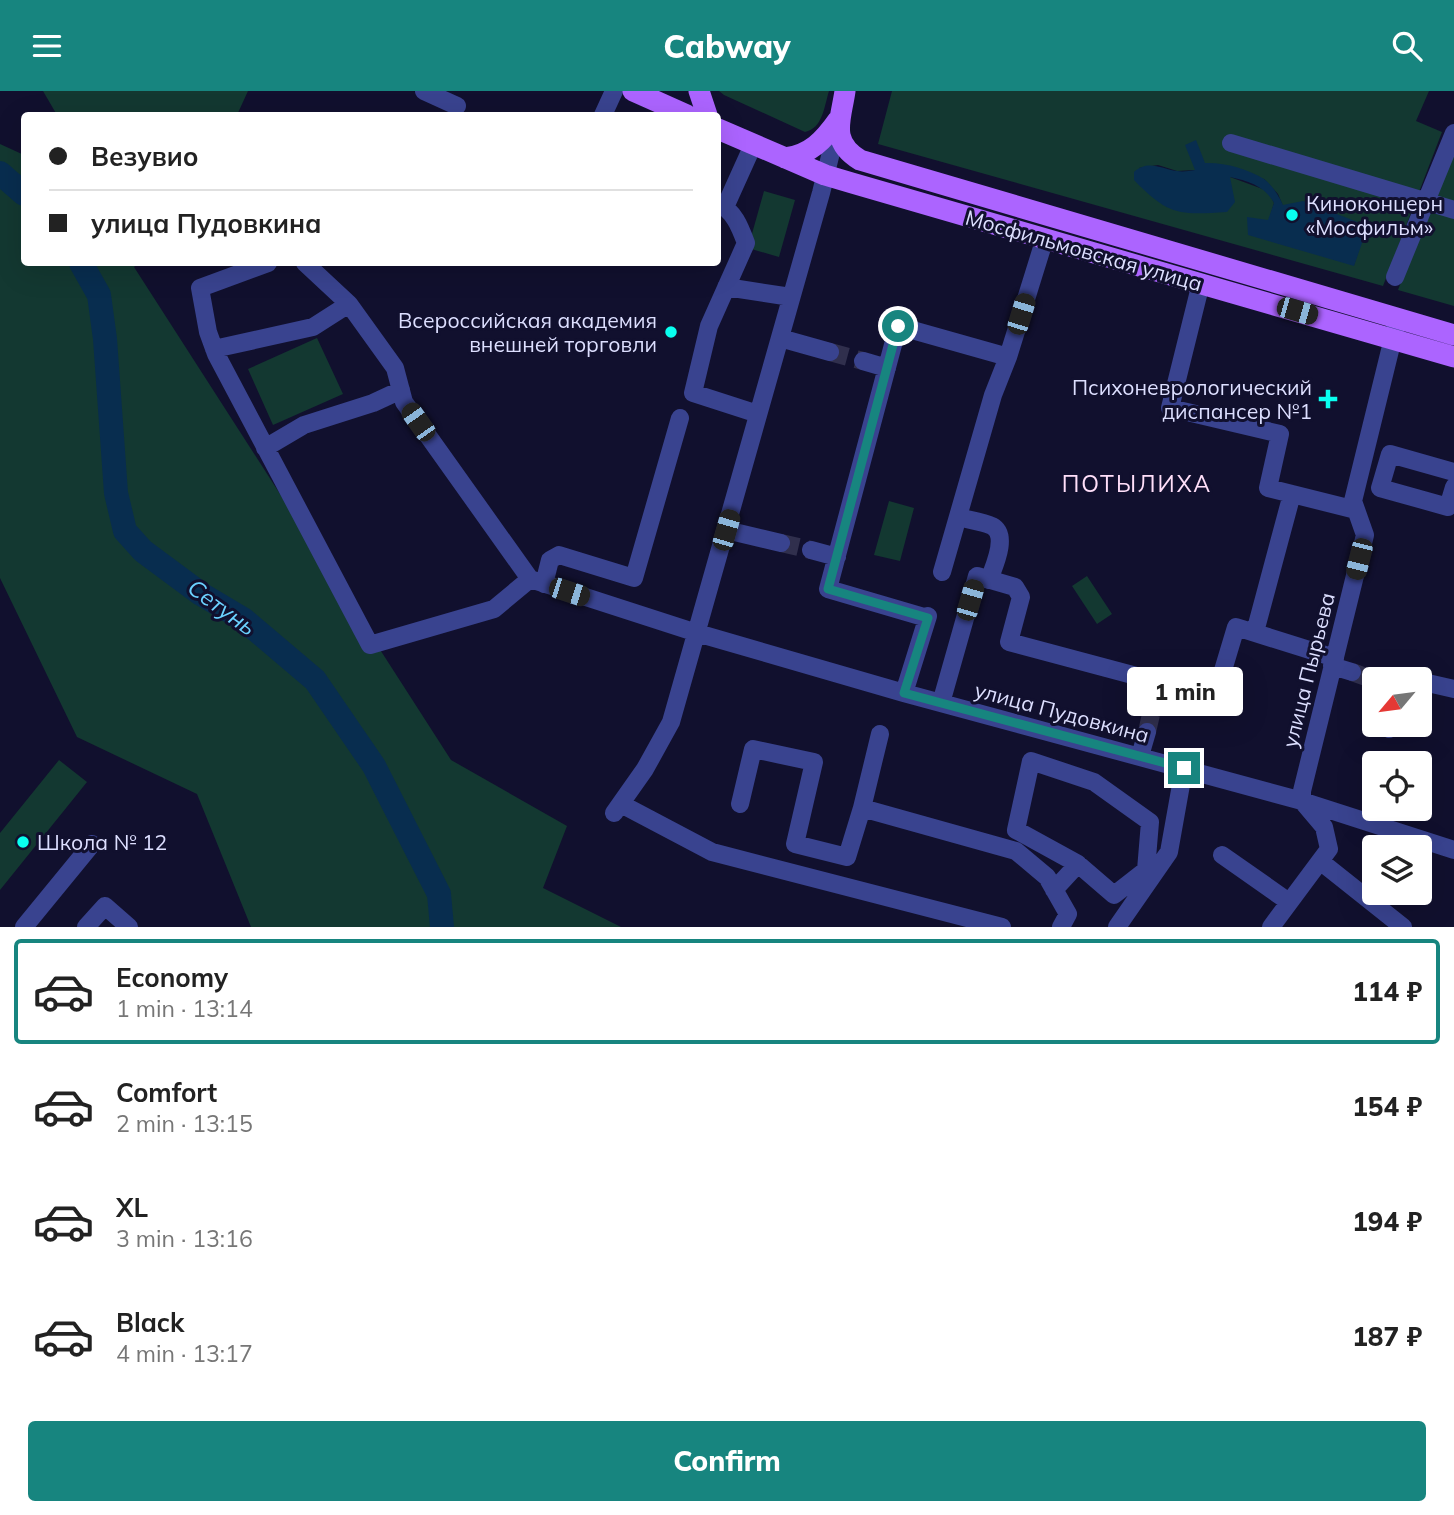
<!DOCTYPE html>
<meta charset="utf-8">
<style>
body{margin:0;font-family:Mulish,sans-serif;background:#f2f2f2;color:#222;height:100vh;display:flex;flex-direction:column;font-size:26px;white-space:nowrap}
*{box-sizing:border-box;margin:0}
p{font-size:23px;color:#767676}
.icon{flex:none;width:38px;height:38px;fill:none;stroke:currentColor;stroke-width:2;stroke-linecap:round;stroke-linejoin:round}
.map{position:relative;height:836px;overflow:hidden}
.panel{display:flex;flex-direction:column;background:#fff;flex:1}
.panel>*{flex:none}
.hud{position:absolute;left:21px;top:21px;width:700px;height:154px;border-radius:7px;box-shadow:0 7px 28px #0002;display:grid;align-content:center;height:154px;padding:0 28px;background:#fff}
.needle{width:46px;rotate:241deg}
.buttons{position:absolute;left:1362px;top:576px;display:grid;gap:14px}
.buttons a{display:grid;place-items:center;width:70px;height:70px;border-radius:7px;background:#fff;box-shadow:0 7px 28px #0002;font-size:35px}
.end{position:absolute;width:32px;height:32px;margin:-16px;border:9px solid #17857f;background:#fff;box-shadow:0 0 0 4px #fff}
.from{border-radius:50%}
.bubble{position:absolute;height:49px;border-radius:7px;background:#fff;box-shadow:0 7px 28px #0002;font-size:23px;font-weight:800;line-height:49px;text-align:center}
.car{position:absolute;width:21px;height:42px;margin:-21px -10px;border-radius:9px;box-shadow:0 0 5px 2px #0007;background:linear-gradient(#222 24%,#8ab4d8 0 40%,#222 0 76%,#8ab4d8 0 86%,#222 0)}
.hud b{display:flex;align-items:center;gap:24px;height:66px;font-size:26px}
.hud b+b{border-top:2px solid #e0e0e0}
.hud i{width:18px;height:18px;background:#222}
ul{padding:12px 0 0;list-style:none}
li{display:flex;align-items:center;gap:21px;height:105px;margin:0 14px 10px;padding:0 14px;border:4px solid transparent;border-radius:7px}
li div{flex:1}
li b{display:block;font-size:26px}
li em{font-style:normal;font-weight:800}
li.current{border-color:#17857f}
li>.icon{width:63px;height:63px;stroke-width:1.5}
.button{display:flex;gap:14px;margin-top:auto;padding:14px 28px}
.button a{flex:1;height:80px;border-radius:7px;background:#17857f;color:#fff;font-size:28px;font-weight:800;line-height:80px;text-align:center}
header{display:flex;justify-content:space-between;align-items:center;height:91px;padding:0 28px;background:#17857f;color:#fff;font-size:32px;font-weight:800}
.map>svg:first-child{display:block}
</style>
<header><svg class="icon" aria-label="menu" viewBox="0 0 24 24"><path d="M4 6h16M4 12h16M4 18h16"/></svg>Cabway<svg class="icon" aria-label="search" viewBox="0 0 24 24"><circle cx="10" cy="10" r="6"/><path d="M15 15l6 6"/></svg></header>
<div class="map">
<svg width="1454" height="836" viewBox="0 0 1454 836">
<rect width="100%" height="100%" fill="#11102e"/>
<path fill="#133831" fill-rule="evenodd" d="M43,0H248L237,24H57Z
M719,0H829C824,16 823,37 805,41L724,4Z
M892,0H1429L1416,30L1442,41L1383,195L878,53ZM1158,74L1177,80L1195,79L1264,88L1278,103L1283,115L1367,134L1354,174L1269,129L1274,112L1268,100L1230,86L1139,77Z
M0,53L24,64V172H138L134,176L451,669L567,735L543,797L621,836H251L197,703L77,646L0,487Z
M1454,57V116L1442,113L1435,103Z
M764,100L795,109L779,166L748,157Z
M1437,120L1454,125V215L1398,199L1426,125Z
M317,247L343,303L273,334L248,278Z
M889,410L914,417L900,470L874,464Z
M1087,485L1112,523L1097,533L1072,495Z
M59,669L87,691L0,799V742Z"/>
<path fill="#082d4f" d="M1196,49L1205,72C1223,71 1249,78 1264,88C1272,94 1279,105 1283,114L1303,110L1368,135L1354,175L1248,144L1247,126L1268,129L1274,112C1265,95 1248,90 1230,86L1235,111L1227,121C1179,124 1169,125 1134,89V81C1148,68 1162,78 1177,80C1183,81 1189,80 1195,79L1185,54Z"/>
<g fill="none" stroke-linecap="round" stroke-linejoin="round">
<path stroke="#082d4f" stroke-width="24" d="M0,82L24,103
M81,172L99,204L105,248L116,402L125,440L143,460L201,503L243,528L315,589L374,675L439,803L442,836"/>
<path stroke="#302f4d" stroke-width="18" stroke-dasharray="18 9" stroke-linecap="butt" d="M830,261L863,270
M781,452L811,459
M1352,581L1374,589
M1147,641L1154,610"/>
<path stroke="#39438f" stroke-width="18" d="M424,0L457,15
M603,24L614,0
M1231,52L1454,119
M718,112C734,120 740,136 746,152L709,235L693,302L758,323
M725,116L753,54
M268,172L200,197L208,241L216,263L370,554L494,518L530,488
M305,172L349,213L395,277L404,311L530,488
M1395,186L1454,42
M1201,192L1170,317L1280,343L1268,397L1356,419
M726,196L791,206
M780,247L830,261
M214,258L313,236L349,213
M863,270L887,277
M265,357L304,334L373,312L401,299
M1454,381L1390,363L1380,397L1448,416L1454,396
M958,426C968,429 982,430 992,435C1009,444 994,475 989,489
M726,439L781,452
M811,459L837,466
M942,481L993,304L1008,266L1045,147
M530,488L697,542L904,602L1302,710L1454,759
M544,493L550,469L559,464L634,487L680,327
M927,527L828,498L898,235L1008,266
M1255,541L1292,403
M1332,575L1352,581
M1419,590L1454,598
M904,602L928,525
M1154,610L1159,591
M941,612L977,485L1015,496L1021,506L1009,551L1215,606L1236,536L1335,567
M1389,638L1390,634
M880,643L862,717L1016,760L1047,786L1068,823L1061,836
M1140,665L1147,641
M621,713L712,761L1002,836
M740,713L753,658L814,671L795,753L847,766L862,717
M614,722L645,678L671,631L821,102L838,33
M1222,764L1289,811
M1320,770L1403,836
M1054,799L1078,773L1114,804L1146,779L1150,731L1094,691L1031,670L1016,739L1078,773
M24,836L92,753
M86,836L105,815L129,836
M1117,836L1169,761L1184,677
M1271,836L1329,758L1324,736L1302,710V700L1365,444L1353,410L1396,235"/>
<path stroke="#ac64ff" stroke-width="21" d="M633,0L687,24
M699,0L707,24
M845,0C841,29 829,50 860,69L1454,244
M718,38L825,84L852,92L1454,266
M785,67C810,64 824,49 838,29"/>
</g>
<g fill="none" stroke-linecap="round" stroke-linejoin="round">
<path stroke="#17857f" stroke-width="9" d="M898,235L828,498L928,527L904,602L1184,677"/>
</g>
<g fill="#09fff0" stroke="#11102e" stroke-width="2.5">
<circle cx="1292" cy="124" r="7"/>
<circle cx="671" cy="241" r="7"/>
<path d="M1324.5 297.5h7v7h7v7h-7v7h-7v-7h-7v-7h7z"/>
<circle cx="23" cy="751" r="7"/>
</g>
<g text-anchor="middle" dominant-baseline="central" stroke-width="6" stroke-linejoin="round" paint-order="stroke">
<g font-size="21" fill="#dddfff" stroke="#11102e" text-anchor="start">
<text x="1306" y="112">Киноконцерн<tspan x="1306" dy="24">«Мосфильм»</tspan></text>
<text x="657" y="229" text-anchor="end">Всероссийская академия<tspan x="657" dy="24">внешней торговли</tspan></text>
<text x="1312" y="296" text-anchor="end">Психоневрологический<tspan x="1312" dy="24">диспансер №1</tspan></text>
<text x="37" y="751">Школа № 12</text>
</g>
<g font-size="21" fill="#dddfff" stroke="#11102e">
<text transform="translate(1084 159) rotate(16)">Мосфильмовская улица</text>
<text transform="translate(1308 579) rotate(-76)">улица Пырьева</text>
<text transform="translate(1062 621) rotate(15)">улица Пудовкина</text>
</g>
<g font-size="23" letter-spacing="2" fill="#ffdff9" stroke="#11102e">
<text x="1137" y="392">ПОТЫЛИХА</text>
</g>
<g font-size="23" font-style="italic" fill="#6bd2ff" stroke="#11102e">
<text transform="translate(222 516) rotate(36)">Сетунь</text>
</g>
</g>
</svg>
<div class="buttons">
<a><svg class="needle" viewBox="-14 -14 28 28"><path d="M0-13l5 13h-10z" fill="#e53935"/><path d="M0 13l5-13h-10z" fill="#767676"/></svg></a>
<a><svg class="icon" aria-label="locate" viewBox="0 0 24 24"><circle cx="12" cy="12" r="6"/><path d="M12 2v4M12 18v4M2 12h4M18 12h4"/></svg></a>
<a><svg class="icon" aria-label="layers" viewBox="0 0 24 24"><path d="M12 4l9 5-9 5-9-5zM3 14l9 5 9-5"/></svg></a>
</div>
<i class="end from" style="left:898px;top:235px"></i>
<i class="end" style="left:1184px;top:677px"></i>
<div class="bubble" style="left:1127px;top:576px;width:116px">1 min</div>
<i class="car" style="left:1297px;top:220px;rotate:106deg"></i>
<i class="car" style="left:1021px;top:223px;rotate:17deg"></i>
<i class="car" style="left:418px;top:331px;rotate:325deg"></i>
<i class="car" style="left:726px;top:439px;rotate:16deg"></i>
<i class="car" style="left:1359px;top:468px;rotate:194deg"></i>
<i class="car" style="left:569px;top:501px;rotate:108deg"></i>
<i class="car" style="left:970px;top:509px;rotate:16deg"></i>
<div class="hud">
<b><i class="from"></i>Везувио</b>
<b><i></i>улица Пудовкина</b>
</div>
</div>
<section class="panel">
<ul>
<li class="current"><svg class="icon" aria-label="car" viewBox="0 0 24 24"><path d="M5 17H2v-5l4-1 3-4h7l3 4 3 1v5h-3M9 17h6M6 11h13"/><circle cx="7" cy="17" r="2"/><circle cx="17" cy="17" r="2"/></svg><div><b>Economy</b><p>1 min · 13:14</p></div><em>114 ₽</em></li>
<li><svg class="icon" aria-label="car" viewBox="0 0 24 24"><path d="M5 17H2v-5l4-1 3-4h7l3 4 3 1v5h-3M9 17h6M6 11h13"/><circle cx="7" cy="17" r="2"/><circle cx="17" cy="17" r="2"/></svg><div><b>Comfort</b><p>2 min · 13:15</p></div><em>154 ₽</em></li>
<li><svg class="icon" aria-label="car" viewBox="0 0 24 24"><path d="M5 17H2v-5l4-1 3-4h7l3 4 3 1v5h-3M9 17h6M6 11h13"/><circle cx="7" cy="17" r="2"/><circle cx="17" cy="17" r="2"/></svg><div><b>XL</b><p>3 min · 13:16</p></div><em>194 ₽</em></li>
<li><svg class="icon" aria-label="car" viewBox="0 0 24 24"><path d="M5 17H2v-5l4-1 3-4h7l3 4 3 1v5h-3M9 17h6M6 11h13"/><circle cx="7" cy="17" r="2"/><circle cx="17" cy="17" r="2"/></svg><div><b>Black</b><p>4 min · 13:17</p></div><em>187 ₽</em></li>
</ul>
<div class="button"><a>Confirm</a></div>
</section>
